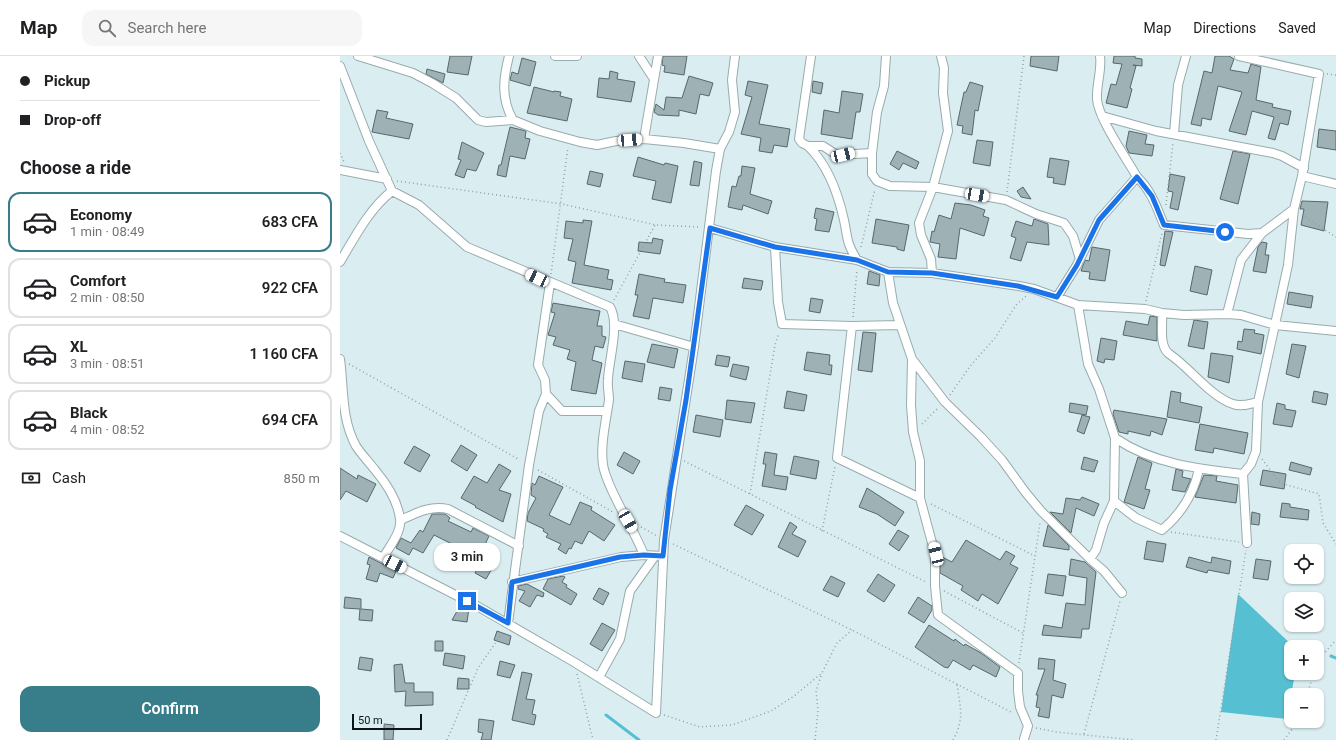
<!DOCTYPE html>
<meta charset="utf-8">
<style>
body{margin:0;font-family:Roboto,sans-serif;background:#f6f6f6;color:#202124;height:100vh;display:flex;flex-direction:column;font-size:15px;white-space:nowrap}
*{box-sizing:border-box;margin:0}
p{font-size:13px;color:#757577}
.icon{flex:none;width:22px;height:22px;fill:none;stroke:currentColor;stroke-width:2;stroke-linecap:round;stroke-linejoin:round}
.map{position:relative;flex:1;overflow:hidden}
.details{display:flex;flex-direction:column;background:#fff;width:340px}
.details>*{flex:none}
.hud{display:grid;align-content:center;height:88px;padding:0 20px;background:#fff}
.fabs{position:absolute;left:944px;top:488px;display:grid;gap:8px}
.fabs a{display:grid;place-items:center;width:40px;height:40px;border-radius:8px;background:#fff;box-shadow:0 1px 3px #0004;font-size:20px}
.scale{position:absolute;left:12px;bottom:10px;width:70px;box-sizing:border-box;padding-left:4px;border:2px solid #0e1416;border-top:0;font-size:11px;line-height:14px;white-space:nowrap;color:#0e1416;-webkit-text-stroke:3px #daeef2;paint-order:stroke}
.end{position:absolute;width:18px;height:18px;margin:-9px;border:5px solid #1a73e8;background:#fff;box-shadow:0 0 0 2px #fff}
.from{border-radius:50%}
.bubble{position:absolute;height:28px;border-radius:12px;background:#fff;box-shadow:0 1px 3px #0004;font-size:13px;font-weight:600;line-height:28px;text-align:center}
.car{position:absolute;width:12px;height:24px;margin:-12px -6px;border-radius:5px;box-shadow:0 0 3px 1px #0007;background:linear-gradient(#fff 24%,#345 0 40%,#fff 0 76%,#345 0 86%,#fff 0)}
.hud b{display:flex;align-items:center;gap:14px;height:38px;font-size:15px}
.hud b+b{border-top:1px solid #e0e0e0}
.hud i{width:10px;height:10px;background:#202124}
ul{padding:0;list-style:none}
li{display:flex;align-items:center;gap:12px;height:60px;margin:0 8px 6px;padding:0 12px;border:2px solid #e0e0e0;border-radius:12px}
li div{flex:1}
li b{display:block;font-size:15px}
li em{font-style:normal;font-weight:600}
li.active{border-color:#387e8a}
li>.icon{width:36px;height:36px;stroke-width:1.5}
h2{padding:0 20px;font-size:18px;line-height:48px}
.pay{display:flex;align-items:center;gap:10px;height:44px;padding:0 20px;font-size:15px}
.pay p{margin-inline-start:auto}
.button{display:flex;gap:8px;margin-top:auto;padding:8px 20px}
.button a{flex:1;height:46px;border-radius:12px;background:#387e8a;color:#fff;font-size:16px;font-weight:600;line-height:46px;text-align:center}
header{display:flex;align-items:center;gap:24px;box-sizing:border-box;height:56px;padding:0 20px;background:#fff;border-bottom:1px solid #e0e0e0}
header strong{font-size:19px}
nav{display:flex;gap:22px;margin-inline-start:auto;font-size:14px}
.search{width:280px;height:36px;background:#f6f6f6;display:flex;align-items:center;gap:10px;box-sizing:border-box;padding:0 14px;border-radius:12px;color:#757577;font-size:15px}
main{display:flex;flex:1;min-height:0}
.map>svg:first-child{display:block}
</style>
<header>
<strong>Map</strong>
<div class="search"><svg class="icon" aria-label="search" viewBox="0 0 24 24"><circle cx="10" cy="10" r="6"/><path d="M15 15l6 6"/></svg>Search here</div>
<nav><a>Map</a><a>Directions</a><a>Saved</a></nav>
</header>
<main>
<section class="details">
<div class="hud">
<b><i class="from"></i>Pickup</b>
<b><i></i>Drop-off</b>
</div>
<h2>Choose a ride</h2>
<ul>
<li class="active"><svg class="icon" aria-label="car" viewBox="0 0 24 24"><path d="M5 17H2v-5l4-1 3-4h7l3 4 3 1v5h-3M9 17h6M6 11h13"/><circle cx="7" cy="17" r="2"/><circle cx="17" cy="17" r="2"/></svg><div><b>Economy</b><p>1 min · 08:49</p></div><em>683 CFA</em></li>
<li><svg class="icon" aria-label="car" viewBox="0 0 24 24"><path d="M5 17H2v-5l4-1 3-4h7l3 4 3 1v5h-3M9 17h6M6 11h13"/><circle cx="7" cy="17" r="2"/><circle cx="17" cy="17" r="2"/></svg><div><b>Comfort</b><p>2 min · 08:50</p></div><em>922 CFA</em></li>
<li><svg class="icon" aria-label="car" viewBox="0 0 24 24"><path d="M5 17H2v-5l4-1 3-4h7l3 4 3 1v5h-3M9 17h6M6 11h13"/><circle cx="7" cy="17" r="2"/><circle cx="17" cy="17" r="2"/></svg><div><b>XL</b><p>3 min · 08:51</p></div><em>1 160 CFA</em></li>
<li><svg class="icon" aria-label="car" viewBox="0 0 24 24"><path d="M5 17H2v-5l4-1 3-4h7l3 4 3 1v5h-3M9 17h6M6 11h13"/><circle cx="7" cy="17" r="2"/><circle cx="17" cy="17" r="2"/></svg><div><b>Black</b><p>4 min · 08:52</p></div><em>694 CFA</em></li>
</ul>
<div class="pay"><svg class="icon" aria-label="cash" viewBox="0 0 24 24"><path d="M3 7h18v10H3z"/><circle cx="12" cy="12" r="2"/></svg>Cash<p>850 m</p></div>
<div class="button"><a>Confirm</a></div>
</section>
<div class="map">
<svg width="996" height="684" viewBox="0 0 996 684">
<rect width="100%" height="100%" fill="#daeef2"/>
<path fill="#56bfd1" d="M898,538L954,591H951V617H955L947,663L881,656Z"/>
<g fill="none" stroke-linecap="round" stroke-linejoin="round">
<path stroke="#56bfd1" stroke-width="3" d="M991,600L996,602
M266,659L299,684"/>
</g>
<path fill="#9eb1b5" stroke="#57686b" d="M110,0H132L128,19L107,16Z
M323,0H347L344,19L324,16L325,10L322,9Z
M691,0H719L717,15L690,10Z
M774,0H795V2L802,3V10L793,9L796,10L790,32L792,33L787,52L766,47L771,28L776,29L782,8L773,7Z
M875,0H889L894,3L890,14L908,17L911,8L921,11L916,44L933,48L932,51L951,55L948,69L940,67L935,84L928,82L934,61L912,55L906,79L889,75L902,36L878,30L871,64L862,62L861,70L851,68L864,15L872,17Z
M182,2L196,6L190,30L170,24L172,16L178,18Z
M87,13L105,18L103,27L86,18Z
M270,15L278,17L277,23L295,26L291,46L257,41L259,22L269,23Z
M349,20L373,27L369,40L360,38L356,58L339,54V60L318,59L314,56L316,48L324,54L326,41L342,42Z
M408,25L428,29L419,68L450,73L447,91L434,89L432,97L419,95L421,82L401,78L412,41L405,39Z
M473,25L483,27L481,38L472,36Z
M630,26L643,30L638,55L635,54L632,79L622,77L623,70L617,69L624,36H626Z
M194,31L214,36V35L221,36L220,40L232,43L227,65L187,57Z
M502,35L523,38L520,56H516L512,83L481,78L484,54L499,57Z
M37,54L48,56L46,62L73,68L69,83L32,76Z
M170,71L186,75L185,82L190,83L185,103L170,100L166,121L157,119L159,109H161Z
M979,73L996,75V94L977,91Z
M789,75L807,79L805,88L814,89L812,100L789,97L786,90Z
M637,84L653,86L650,110L633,107Z
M122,86L144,97L136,115L127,113L124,122L115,119L121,104L118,103Z
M557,95L579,106L576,113L563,107L559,114L550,108Z
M893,95L910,98L898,148L880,143Z
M298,101L324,109L325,107L338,110L331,147L312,143L316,125L293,120Z
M710,102L729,105L725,129L713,127L714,122L707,121Z
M354,105L362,107L359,130L350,129Z
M402,110L415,112L410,138L432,145L428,158L403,149L402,154L388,151L392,130L396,131L399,120H401Z
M250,115L263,118L260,131L247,128Z
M830,118L845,121L838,154L830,152L833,136L828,135Z
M683,131L691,143L681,141L677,135Z
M962,145L988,146L984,175L961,169L964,153H960Z
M615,147L631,149L645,154L643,160L649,162L644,180L620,172L616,203L598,201L600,188L590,186L592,175L594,176L599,159L611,163Z
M476,152L494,156L489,176L475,174L477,163L474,162Z
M536,163L569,169L564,195L557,193V191L532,187Z
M694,163L708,168L709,189L687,186L681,205L670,202L676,182L671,180L676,165L692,170Z
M243,164L252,165L244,209L269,214L267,223L273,224L271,234L232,227L236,206L228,204L233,183L224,182L226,165L243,167Z
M825,175L833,176L825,210L820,209Z
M313,182L323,184L320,198L298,195L299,186L312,187Z
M922,186L927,187L925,199H929L926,217L913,215L918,191Z
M752,191L770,194L765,225L749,223L750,216L741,215L745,204L749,205Z
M855,210L872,214L867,239L850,235Z
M529,215L540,219L539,230L527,228Z
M299,218L325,223L324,226L346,229L343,247L313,242L309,263L293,260L298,239H295Z
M404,222L423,225L421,234L402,232Z
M949,236L973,240L971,252L947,248Z
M471,242L483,244L480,257L469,255Z
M213,247L260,255L257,270H262V280L266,281L263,292L255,290L252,304L262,307L256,338L231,334L236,306L227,303L230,294L213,289L216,281L208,279L215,257L211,256Z
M810,260L817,261V285L783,279L786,265L808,269Z
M854,264L868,266L864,293L848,290Z
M904,273L915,274L914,277L924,279L921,298L897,293L898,285L902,286Z
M523,276L536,277L532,316L518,314Z
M761,282L777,285L774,304L765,303L764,307L757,305Z
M312,288L338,293L334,312L307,306Z
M952,288L966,290L959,322L946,318Z
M467,296L490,299L489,309H492L491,319L464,314Z
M871,297L893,300L889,327L868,321Z
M377,299L390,301L388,311L375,309Z
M285,305L305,308L302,326L282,322Z
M393,308L409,311L406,324L390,320Z
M320,331L332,333L330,345L318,343Z
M447,335L467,339L464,355L444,352Z
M831,335L841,337L840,346L862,351L859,367L827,361Z
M974,335L988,338L986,349L972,346Z
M387,344L415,347L411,367L385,363Z
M730,347L748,350L746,359L729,356Z
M937,347L945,349V353L956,355L952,371L933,368Z
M774,354L827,363L822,379L811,375L810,380L788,375V378L779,376L773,358Z
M356,359L383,364L380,381L353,376Z
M742,359L750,361L744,378L737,375Z
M860,368L908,377L904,398L874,392L873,397L855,394Z
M121,389L137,399L127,415L111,405Z
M74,390L90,399L80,416L64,407Z
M284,396L300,405L293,418L277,409Z
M425,396L437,398L434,419L448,421L446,434L422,430L426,408H423Z
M454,400L479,405L476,423L450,418Z
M744,401L758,405L754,416L741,413Z
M798,401L812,407L805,433L810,434L804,453L784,446Z
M951,406L972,412L970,419L949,414Z
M159,408L171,415L159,434L171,438L163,466L135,451L136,450L121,442L134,420L147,427Z
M0,412L17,423L18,419L36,428L27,446L6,435L0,444Z
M836,413L843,415L842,421L851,423L845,436L832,434Z
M923,414L946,418L944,433L920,429Z
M864,419L877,420L876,425L898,429L896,447L855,441Z
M199,420L223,431L209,459L230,469L240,446L252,451L251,454L275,469L264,485L249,475L242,488L235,485L231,493L229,492L226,498L218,493L221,488L206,481L208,478L203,475L204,473L187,465L188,457L196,442L191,439L192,427L195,429Z
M527,432L564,456L555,470L537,458L519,451Z
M742,441L759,448L754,460L736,452L731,477L710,456L723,458L726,442L740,444Z
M942,447L950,448V451L969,454L968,464L940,461Z
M406,449L424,459L412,479L394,469Z
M912,456L920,458L919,469L911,468Z
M92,458H105L110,462L108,465L131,476L133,472L149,480L143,493L158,502L146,523L135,517L142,503L94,479L83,497L73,492L69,499L56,492L61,482L71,487L80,474L83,476Z
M450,466L457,471L452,478L466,485L458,501L438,491Z
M708,469L729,490V494L703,490Z
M558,474L569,480L559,495L549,488Z
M626,484L660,504L666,495L675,500L670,508L678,512L658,548L642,538L638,545L621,534L623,530L600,517V500L612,506Z
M807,485L826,488L823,506L804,503Z
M29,501L56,515L53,522L40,517L37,526L26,523L30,509L27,508Z
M849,501L871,507L872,501L891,505L889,518L868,514L867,517L846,511Z
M731,503L745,506L756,516L749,573H742L741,582L702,579L704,569L722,572L726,547L745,549L747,522L729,519Z
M916,503L931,505L928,524L913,522Z
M538,518L555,529L544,546L527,535Z
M708,518L726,520L723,540L705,537Z
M223,520L225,521L222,526L227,529L226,531L237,538L231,549L203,533L208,523Z
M491,520L505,527L498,541L483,534Z
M187,528L204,537L203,541L197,539L190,551L179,545L185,535L178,533V530Z
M259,532L269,537L263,549L253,543Z
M5,541L21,543V553L33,554L32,565L19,564L20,553L4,552Z
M578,541L592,550V554L584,567L568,557Z
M121,548L129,552L127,566L112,564Z
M262,567L275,574L262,595L250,588Z
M589,569L614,585L615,583L624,590L625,588L641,597L660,611L656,621L633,609L630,614L613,604L608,612L604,611L575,591Z
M157,575L171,580L169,589L154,584Z
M95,585H103V595H95Z
M105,597L125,600L123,613L103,609Z
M20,601L33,603L31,615L18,613Z
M699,602L715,604L713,624L726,628L723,642L712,639L709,662L698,660L700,652L696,651L698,639H696L705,613H698Z
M160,605L175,609L170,622L157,619Z
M62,608L65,627H74V636H93V649L65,650L66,635L55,636L54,609Z
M182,616L192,618L186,643L195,644L192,658L196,659L194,669L172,664Z
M118,622L129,623V633H117Z
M139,663L154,665L151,684H141L143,677L138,676Z
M44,668L54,669L53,684H44Z"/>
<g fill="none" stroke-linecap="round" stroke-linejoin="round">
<g stroke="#98abae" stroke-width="10">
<path id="minor" d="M18,0L73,17L92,27L116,42L138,64L146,66L173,64L200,75L240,86L257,89L276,85L304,83
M169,0C163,23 161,43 173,64
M215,0H237
M299,0L314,23
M318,0L304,83L344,87L380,93
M471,0L459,83L462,87L468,90H483L497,99L532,97
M546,0L544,30L537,56L532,97V118L537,125L550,130L593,131L666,144L696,158L724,167L733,180L740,203
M899,0L979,18L962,120L954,153L948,209L918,346L916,395L911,408L903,418L907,487
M0,10L29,85L52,135L79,149L127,191L270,251C280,268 269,303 268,323C267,330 269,337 269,344C266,365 258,397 265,417C274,445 293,471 304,499
M762,60L816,75L933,97L942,100L964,112
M834,78L838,29L846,0
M468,90C488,109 498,137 504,164C508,183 506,186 517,204
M0,114L47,123
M962,120L996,128
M797,121C811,134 817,152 824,169L908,178L922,177L954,153
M370,172L435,191L517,204L548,216L592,217L679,230L694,233L738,249L805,253L822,257L844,259L887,258L901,259L935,269L996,275
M435,191L438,246L442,268L512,270L559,269
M0,206C15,181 29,153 52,135
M548,216L553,247L572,303L571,349L573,376L580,405V442L595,498V530L598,559L678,617V635L680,651L688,670L684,683
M592,217L591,203L581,179L579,167L593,131L608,75L603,37L604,12L601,0
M717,241L737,209L759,164L797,121C787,103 758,62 757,43C756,29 762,15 760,0
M822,257C823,270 819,288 828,297C848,310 872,342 893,348C901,351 909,348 918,346
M887,258L901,204L922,177
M274,268L354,291
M512,270L497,402L580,442
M0,303C4,332 1,363 16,390C21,398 29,406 35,414C46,427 58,446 60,463C62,476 49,491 43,502
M572,303L605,346L641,381L662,404L686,437L701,455L750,503L756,494L764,467L774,445L775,382L759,333L748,308L738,249
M206,338L222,355H266
M775,382C813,408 858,413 903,418
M774,445L796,462L822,474C841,458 854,437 859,413
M61,464C76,457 91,449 108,453L179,490
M0,480L137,550L234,606L316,657L324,484L354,291L376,115L380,93L389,76L395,56L392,24L395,0
M750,503L764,515L782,537
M172,526L281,501L304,499L323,500
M168,567L189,409L199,355L206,338L205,324L198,309L210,227
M259,621L280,583L290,535L315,500"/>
</g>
<path stroke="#91a0a3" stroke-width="1.5" stroke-dasharray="1 3" stroke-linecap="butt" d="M987,18L996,19
M0,97L4,106
M57,125L222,148L316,169L360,171
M667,136L684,0
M826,149L833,87
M962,159L996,181
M521,191L535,133
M211,218L228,91
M274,244L315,169
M806,245L822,177
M513,261L517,213
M9,308L180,404
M610,339L631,309L655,282L676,249L686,240
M582,368L599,351
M922,403L940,427L979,438L983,467L996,488
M344,405L586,526
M198,414L273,456
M410,438L435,289L439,277
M591,448L695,500
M301,471L317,480
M482,475L495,410
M831,476L899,486
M333,488L512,574L673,657
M604,535L683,577
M679,607L700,467
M977,609L978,604L996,584
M237,618L253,684
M967,639L974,617
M324,659L360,671L392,669L431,655L454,640L482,617L497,587L512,574
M696,672L716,676L795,684
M744,678L780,545
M107,684L138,612L163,576
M475,684L478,655L476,635L482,617
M613,684C625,663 620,651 617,628
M876,684L906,494
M944,684L958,665"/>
<use href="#minor" stroke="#fff" stroke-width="8"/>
</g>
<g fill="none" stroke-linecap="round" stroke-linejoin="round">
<path stroke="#1a73e8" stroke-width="5" d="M127,545L168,567L172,526L280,501L304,499L323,500L330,434L346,344L370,172L435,191L517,204L548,216L592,217L678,230L717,241L737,209L759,164L797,121L812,140L824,169L885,176"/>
</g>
</svg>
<div class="fabs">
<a><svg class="icon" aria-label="locate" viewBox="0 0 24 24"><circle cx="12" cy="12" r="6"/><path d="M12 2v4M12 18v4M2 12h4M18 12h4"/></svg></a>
<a><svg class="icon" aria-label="layers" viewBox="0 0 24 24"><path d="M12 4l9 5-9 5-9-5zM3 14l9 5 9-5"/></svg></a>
<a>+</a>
<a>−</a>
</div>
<div class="scale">50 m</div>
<i class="end from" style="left:885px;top:176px"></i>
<i class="end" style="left:127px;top:545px"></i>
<div class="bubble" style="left:94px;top:487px;width:66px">3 min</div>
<i class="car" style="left:290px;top:84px;rotate:86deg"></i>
<i class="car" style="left:503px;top:99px;rotate:77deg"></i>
<i class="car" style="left:637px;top:139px;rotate:100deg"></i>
<i class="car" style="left:197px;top:222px;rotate:295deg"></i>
<i class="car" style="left:288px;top:465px;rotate:150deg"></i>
<i class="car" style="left:596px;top:498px;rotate:346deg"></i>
<i class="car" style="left:55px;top:508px;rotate:117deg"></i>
</div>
</main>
